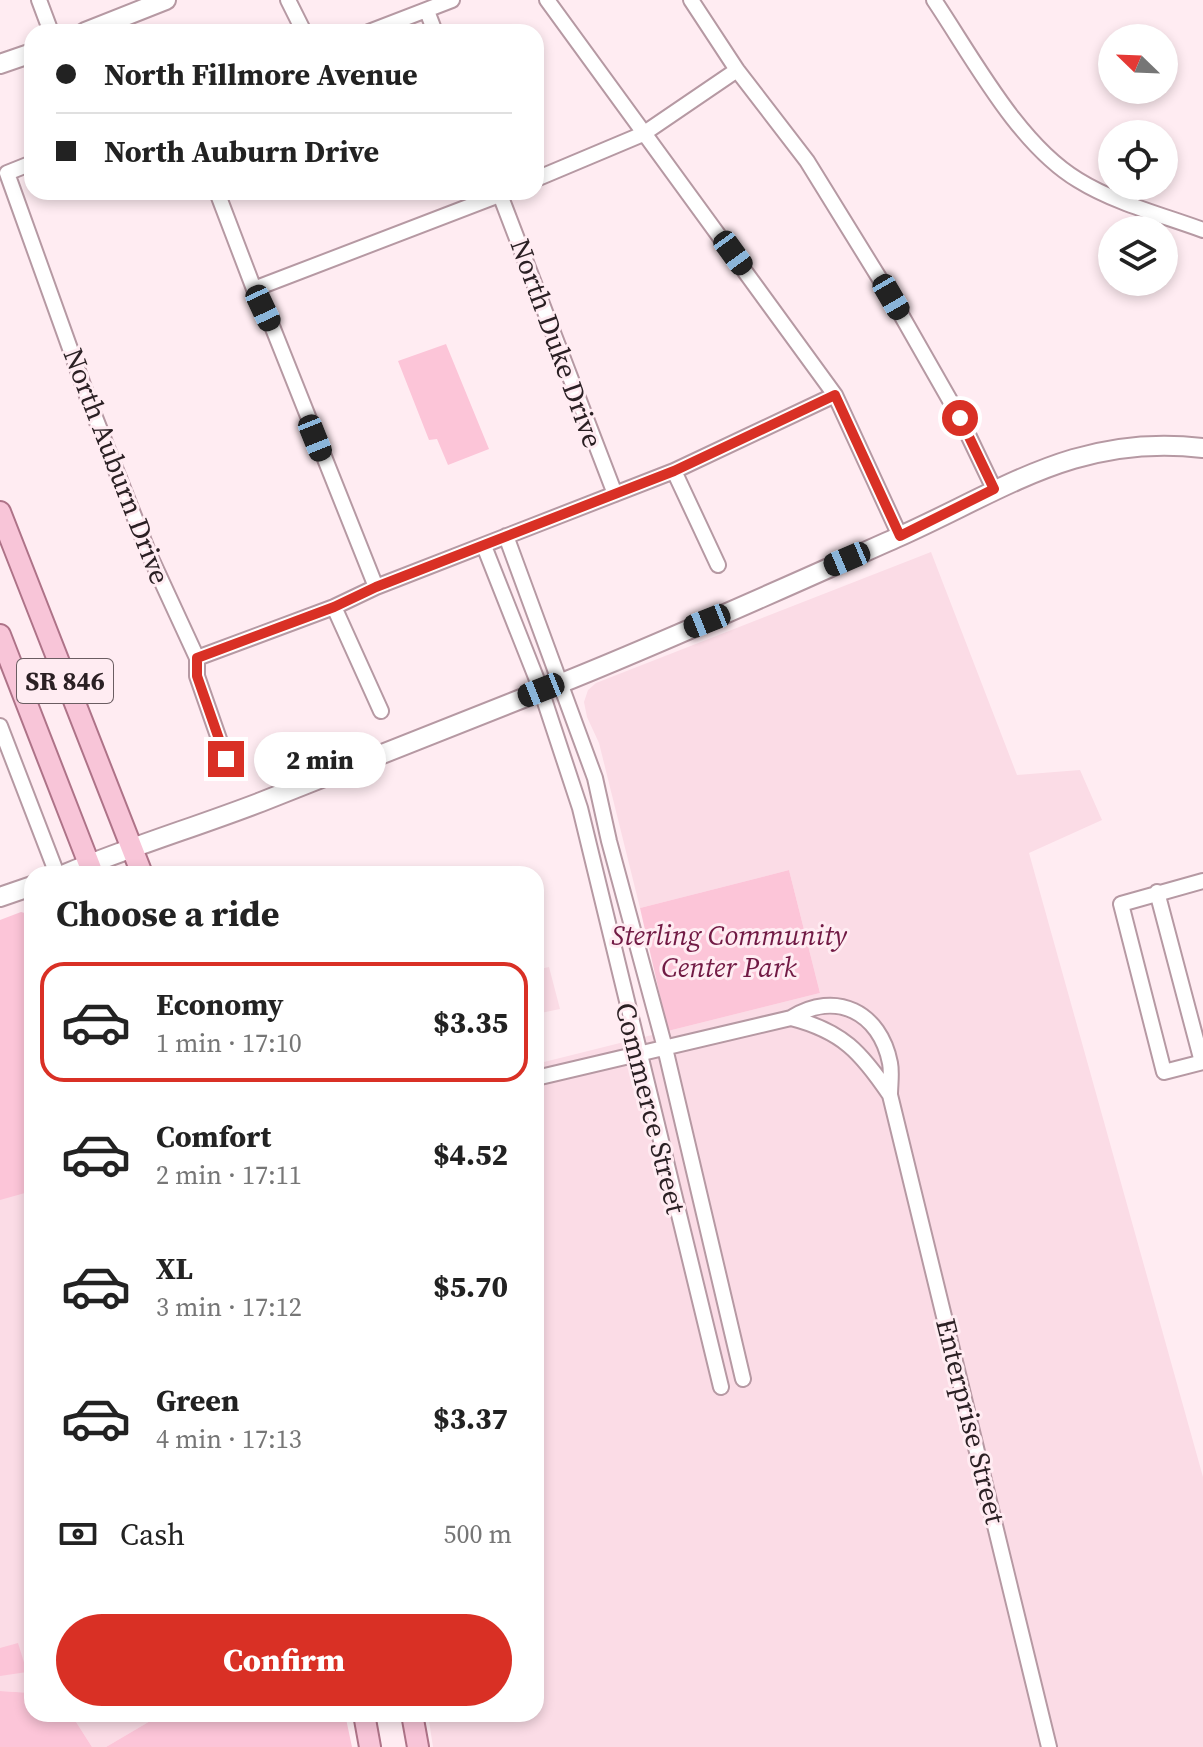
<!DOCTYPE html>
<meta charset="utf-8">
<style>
body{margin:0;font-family:"Source Serif 4",serif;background:#f2f2f2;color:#222;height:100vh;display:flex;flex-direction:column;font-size:30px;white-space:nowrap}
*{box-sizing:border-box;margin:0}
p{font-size:26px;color:#767676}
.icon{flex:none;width:44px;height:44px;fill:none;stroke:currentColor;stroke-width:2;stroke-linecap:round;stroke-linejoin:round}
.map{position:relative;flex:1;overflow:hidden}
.side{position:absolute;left:24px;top:866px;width:520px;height:856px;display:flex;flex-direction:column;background:#fff;border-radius:24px;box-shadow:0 4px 12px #0003}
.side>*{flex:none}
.guide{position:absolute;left:24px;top:24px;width:520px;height:176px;border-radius:24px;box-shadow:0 4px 12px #0003;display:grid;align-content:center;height:176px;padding:0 32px;background:#fff}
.needle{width:52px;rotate:293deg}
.buttons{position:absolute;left:1098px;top:24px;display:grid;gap:16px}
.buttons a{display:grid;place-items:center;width:80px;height:80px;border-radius:50%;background:#fff;box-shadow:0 4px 12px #0003;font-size:40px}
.end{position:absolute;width:36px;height:36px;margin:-18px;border:10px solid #d93025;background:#fff;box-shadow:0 0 0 4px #fff}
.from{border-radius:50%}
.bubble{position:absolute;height:56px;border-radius:28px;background:#fff;box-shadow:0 4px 12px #0003;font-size:26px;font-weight:800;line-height:56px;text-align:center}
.car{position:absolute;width:24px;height:48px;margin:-24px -12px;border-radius:10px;box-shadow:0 0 6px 2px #0007;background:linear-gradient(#222 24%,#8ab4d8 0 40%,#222 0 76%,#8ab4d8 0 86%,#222 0)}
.guide b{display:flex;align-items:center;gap:28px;height:76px;font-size:30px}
.guide b+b{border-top:2px solid #e0e0e0}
.guide i{width:20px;height:20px;background:#222}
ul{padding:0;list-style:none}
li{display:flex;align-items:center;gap:24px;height:120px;margin:0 16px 12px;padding:0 16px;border:4px solid transparent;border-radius:24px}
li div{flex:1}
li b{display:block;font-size:30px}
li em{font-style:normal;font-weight:800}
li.current{border-color:#d93025}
li>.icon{width:72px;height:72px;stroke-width:1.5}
h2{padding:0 32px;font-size:36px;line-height:96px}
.pay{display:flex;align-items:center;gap:20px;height:88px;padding:0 32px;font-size:30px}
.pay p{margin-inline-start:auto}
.primary-button{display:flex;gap:16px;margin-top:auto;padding:16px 32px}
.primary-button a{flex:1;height:92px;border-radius:48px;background:#d93025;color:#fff;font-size:32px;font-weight:800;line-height:92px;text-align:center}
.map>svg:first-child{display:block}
</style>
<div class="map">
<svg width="1203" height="1747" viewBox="0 0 1203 1747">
<rect width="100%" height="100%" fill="#ffecf2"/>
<path fill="#fbdce6" d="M931,552L1017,775L1080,770L1102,820L1029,853L1203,1477V1747H433L428,1714H536V1064L820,993L789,870L640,908L599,743L587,717L584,702L588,690L596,683Z
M32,910V1693L0,1691V923Z
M549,967L560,1009L536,1014V970Z
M71,1714H162L106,1747H92Z"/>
<path fill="#fcc5d8" d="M446,344L489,449L448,465L437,439L429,440L398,361Z
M789,870L820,993L668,1031L640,908Z
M21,912L32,915V1191L0,1200V920Z
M18,1643L27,1672L0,1676V1648Z
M0,1691L32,1693V1714H71L92,1747H0Z
M162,1714H345L352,1747H106Z"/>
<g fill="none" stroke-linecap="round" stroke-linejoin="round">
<g stroke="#b699a3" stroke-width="18">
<path id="street" d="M39,0L51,32
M288,0L304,32
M547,0L835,395L900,536
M691,0L737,70L807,161L891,297L960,418L994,489
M934,0C973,58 1018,144 1078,180C1115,203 1162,215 1203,230
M427,11L435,32
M369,32L452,0
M32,163L7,173L91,407L149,554L197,658V676L226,759
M536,179L643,134L737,70
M217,192L254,289L272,326L376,587
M499,192L615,494
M254,289L507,192
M674,471L718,565
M506,536L595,778L609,841L665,1048L743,1379
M484,546L541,690L580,808L721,1387
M334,607L381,711
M197,658L334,607L376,587L674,471L835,395
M0,726L57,874
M1203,881L1121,904L1164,1072L1203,1062
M1157,892L1202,1062
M791,1018C842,1031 861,1052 890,1095
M536,1078L791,1018C836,990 880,1012 890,1063C892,1073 890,1085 890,1095L1049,1747"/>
</g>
<g stroke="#b699a3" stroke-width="22">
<path id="secondary" d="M85,32L166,0
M0,64L32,53
M65,874C129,847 196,827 261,802C362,763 463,723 564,682C676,637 786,587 896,538C1004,490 1078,433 1203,448
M0,897L32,886"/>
</g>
<g stroke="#ae7388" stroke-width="24">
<path id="primary" d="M0,512L142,874
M0,635L93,874
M364,1714L370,1747
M412,1714L418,1747"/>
</g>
<use href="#street" stroke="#fff" stroke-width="14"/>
<use href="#secondary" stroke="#fff" stroke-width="18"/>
<use href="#primary" stroke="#f8c5d8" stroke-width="20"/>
</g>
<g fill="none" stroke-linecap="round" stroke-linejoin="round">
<path stroke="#d93025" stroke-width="10" d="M226,759L197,676V658L334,607L376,587L674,471L835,395L900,536L994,489L960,418"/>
</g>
<g text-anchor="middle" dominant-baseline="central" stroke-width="6" stroke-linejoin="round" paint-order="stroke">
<rect fill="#ffecf2" stroke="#6b5d62" stroke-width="2" x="17" y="659" width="96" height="44" rx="6"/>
<g font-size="26" font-weight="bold" fill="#2b2024">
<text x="65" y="681">SR 846</text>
</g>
<g font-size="28" fill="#2b2024" stroke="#ffecf2">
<text transform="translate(557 343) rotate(70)">North Duke Drive</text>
<text transform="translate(117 466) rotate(69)">North Auburn Drive</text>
<text transform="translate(651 1108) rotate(76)">Commerce Street</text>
<text transform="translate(971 1421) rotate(76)">Enterprise Street</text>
</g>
<g font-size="28" font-style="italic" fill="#711a44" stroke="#ffecf2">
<text x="729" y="935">Sterling Community<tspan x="729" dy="32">Center Park</tspan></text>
</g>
</g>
</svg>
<div class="buttons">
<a><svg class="needle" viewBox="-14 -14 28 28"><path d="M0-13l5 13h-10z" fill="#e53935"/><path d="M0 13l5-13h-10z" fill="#767676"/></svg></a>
<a><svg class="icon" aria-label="locate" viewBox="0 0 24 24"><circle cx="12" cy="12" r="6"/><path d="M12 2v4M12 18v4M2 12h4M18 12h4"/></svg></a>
<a><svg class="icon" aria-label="layers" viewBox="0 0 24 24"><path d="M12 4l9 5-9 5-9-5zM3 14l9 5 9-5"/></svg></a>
</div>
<i class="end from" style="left:960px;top:418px"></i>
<i class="end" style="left:226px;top:759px"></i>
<div class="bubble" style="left:254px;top:732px;width:132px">2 min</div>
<i class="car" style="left:733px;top:253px;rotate:144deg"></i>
<i class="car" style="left:891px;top:297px;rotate:150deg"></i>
<i class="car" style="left:263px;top:308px;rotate:155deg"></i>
<i class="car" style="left:315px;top:438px;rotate:158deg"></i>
<i class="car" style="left:847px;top:559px;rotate:247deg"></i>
<i class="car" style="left:707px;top:621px;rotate:248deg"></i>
<i class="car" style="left:541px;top:690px;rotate:248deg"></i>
<div class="guide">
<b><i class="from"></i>North Fillmore Avenue</b>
<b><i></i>North Auburn Drive</b>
</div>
<section class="side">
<h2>Choose a ride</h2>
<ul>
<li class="current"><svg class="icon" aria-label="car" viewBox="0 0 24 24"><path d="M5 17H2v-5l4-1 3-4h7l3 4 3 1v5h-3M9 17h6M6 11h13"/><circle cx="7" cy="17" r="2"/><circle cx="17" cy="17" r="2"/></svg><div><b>Economy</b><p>1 min · 17:10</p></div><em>$3.35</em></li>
<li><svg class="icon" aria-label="car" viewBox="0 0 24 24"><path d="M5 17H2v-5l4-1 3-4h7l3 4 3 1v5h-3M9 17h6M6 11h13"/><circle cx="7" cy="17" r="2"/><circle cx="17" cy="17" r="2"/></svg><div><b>Comfort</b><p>2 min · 17:11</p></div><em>$4.52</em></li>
<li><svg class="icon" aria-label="car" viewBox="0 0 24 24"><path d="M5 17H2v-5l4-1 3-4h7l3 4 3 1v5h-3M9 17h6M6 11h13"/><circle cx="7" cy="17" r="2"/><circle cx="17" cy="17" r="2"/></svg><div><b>XL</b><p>3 min · 17:12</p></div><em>$5.70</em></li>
<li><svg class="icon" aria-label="car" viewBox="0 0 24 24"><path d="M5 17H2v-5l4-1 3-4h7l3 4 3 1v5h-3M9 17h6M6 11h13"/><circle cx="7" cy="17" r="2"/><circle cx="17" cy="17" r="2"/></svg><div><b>Green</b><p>4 min · 17:13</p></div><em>$3.37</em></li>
</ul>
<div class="pay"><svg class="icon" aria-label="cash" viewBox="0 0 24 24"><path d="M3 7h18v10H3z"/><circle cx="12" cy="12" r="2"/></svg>Cash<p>500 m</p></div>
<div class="primary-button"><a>Confirm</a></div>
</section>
</div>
